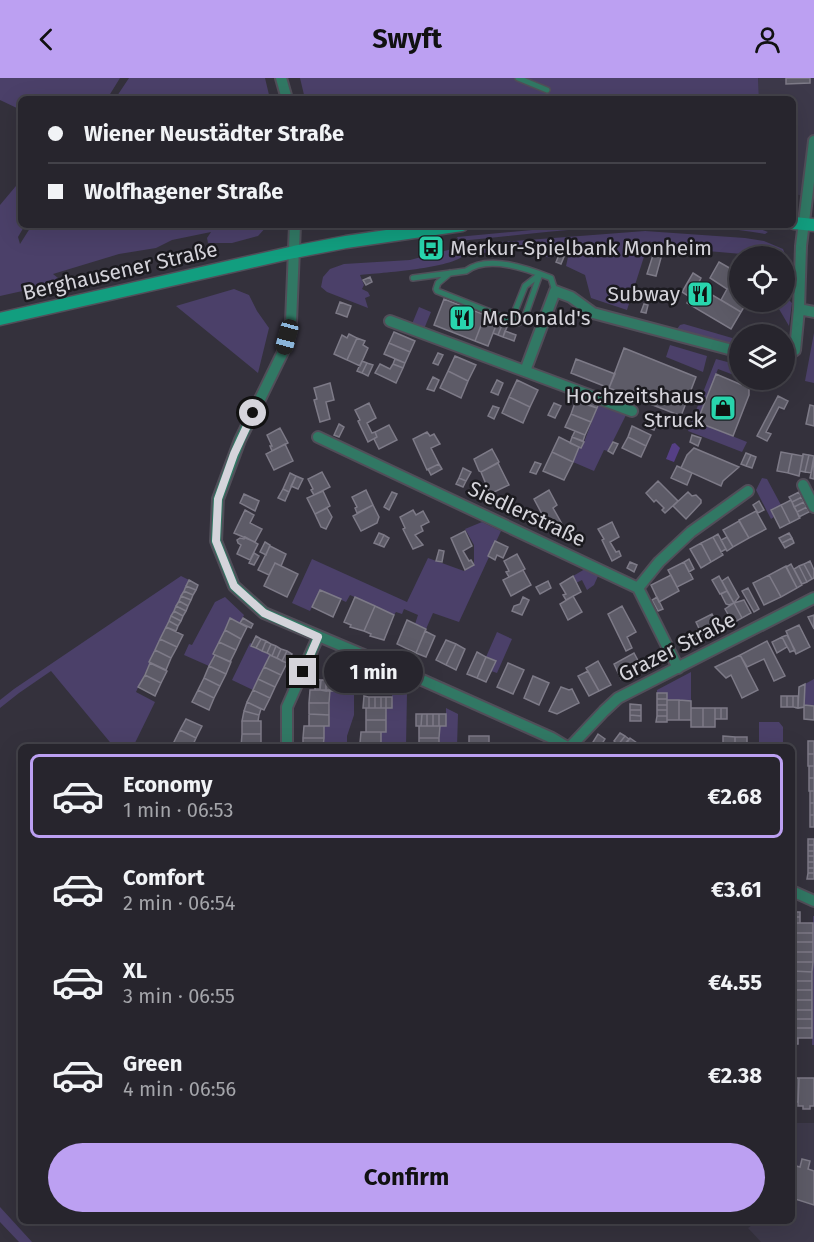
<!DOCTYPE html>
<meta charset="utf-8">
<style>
body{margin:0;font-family:"Fira Sans",sans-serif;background:#2f2d35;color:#f1f3f6;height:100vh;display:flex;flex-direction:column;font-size:22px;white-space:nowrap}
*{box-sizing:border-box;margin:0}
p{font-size:20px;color:#a4a5aa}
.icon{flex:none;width:33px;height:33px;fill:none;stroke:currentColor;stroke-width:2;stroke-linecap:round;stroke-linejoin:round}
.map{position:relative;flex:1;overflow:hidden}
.details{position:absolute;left:18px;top:666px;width:777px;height:480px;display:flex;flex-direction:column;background:#27252d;border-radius:9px;box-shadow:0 6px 24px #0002,0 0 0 2px #434249}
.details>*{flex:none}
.top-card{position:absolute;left:18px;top:18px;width:778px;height:132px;border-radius:9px;box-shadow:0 6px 24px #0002,0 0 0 2px #434249;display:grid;align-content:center;height:132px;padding:0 30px;background:#27252d}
.fabs{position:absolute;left:729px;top:168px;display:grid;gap:12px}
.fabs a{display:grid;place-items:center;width:66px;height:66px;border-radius:50%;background:#27252d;box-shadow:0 6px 24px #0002,0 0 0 2px #434249;font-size:30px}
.end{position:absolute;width:27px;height:27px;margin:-14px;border:8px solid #d5d4db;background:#111;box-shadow:0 0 0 3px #111}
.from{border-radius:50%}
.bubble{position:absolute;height:42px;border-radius:21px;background:#27252d;box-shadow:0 6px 24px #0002,0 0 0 2px #434249;font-size:20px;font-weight:700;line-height:42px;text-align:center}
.car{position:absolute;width:18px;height:36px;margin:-18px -9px;border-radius:8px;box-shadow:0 0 4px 2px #0007;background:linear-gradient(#222 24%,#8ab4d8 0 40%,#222 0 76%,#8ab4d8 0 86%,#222 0)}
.top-card b{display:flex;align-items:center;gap:21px;height:57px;font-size:22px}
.top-card b+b{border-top:2px solid #434249}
.top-card i{width:15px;height:15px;background:#f1f3f6}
ul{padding:10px 0 0;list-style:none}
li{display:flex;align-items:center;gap:18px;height:84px;margin:0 12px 9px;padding:0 18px;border:3px solid transparent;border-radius:9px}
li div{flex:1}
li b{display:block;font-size:22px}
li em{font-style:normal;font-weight:700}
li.current{border-color:#bca0f2}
li>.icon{width:54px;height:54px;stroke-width:1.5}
.button{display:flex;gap:12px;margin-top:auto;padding:12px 30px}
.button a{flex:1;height:69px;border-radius:36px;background:#bca0f2;color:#111;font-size:24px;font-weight:700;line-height:69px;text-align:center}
header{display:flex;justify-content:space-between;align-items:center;height:78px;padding:0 30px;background:#bca0f2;color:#111;font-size:27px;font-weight:700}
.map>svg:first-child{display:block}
</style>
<header><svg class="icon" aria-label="back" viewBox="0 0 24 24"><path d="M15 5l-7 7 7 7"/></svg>Swyft<svg class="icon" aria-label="person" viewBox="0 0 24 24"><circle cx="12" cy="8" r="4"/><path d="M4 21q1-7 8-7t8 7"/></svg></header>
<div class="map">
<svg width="814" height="1164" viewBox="0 0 814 1164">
<rect width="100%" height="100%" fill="#34313c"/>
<path fill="#3d394a" d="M758,0H814V120L794,116V21H759Z
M792,1045H814V1164H761L748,1150L758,1143H792Z"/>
<path fill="#4b4069" d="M0,0H120L107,21H21V32L0,22Z
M129,0H265L270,21H115Z
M300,0H758L759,21H305Z
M21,102V147H25L18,159L20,166L32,147H268L258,158L232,165H208L207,160L211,154L172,162L156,170L119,176L53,196L63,204L0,218V127Z
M586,147H719L760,151L768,154L765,156C664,138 560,153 459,163L457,159Z
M645,153L745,160L764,163L783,171L789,187L785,193L784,178C762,178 741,176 719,174C695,172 670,173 649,163L627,232L591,220L585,197L566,188L568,179L564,172L550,180L522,171L464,177C453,190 381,195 360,197L364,207L362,211L368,214L370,218L365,220L368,230L327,214L321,209L323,199L330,191L344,186L410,182L452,171L500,164Z
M234,211L249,217L257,233L269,250L258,295L176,228Z
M785,221L789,222L792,225L789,248L779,231L780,224H784Z
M419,229L431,234L424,251L412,246Z
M684,246L739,262V267L677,251L680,247Z
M814,255V305L805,303Z
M670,267L707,278L703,294L666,279Z
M716,281L739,287V299L718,291L697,344L747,364L742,374L688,353Z
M599,325L627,335L608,373L604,372L594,393L573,384L579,369L581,370L584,364Z
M762,400L767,401L781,427L771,432L774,439L771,441L756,412Z
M482,444L501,453L459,544L433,535L426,551L415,546L418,537L404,531L402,536L396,534L394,537L350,517L346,524L320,512L310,533L292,525L312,481L407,524L428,480L464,493L474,487V467L465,451Z
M585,491L598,498L594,507L587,512L582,502L576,505L573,498Z
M181,498L189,502L136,614L155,624L133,669H114L51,593L19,615L0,630V622L14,611Z
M225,519L244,537L240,545L230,541L209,588L184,577L189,566L192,567L215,524Z
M497,554L512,561L497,595L491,593L495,583L486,579Z
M250,565L270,577L253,612L232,602Z
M691,594V623L667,622V616L657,615V612Z
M814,601V628L804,627L805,606Z
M392,607L407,614L406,669H381V654L386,653V630H392Z
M330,612L354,613V637L347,658V669H323L324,648H329Z
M446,630L458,636L457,669H439L440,648H446Z
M759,644H779L783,649V666H759Z
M813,838H814V967H812Z
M0,1129L32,1164H19L0,1144Z"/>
<path fill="#553f85" d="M675,365L680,370L674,384L666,381L672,366Z"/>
<path fill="#5d5b67" stroke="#7d7a87" stroke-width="1.5" d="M786,0H810V5L786,6Z
M654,174L662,176L656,198L647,196Z
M559,177L564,179L561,186L556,184Z
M719,184L740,196V224H747L741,234L721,222L727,211L710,200Z
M693,195L701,200L697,208L741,234L731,251L687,225L690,219L682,214Z
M370,199L372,204L366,207L363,202Z
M670,214L679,216L677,222L668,220Z
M444,221L485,237L475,263L434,247Z
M340,224L351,228L347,239L336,235Z
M644,226L648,227L646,235L641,234Z
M484,240L497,245L488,268L475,263Z
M497,245L502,247L498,257L493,255Z
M502,247L507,249L503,259L498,257Z
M505,253L516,257L514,263L503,259Z
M394,254L415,263L410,274L389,265Z
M349,256L357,260L347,282L334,276L342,257L347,260Z
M357,260L365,263L363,267L368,270L360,288L347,282Z
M389,265L410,274L405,285L384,276Z
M624,270L696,299L681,338L609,310Z
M438,275L443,277L438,287L433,285Z
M455,278L476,287L468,303L448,293Z
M395,281L405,285L403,290L393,286Z
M576,281L615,296L609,310L571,295Z
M362,283L367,285L362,295L357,293Z
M367,285L373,287L368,298L362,295Z
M380,286L390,291L393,286L403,290L396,305L375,295Z
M448,293L468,303L461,320L440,310Z
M716,296L749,310V317L733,358L697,344Z
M433,299L439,302L434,313L427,311Z
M497,302L503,305L498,317L491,314Z
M517,302L538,312L530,329L509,319Z
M330,305L334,322L326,324L330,341L320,344L314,322L317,321L314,310Z
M778,318L788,323L784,331L779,329L766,354L771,356L767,363L757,358Z
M509,319L530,329L523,345L502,335Z
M587,320L599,325L597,330L585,326Z
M576,322L597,330L591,344L571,336Z
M369,325L376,340L367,345L372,355L375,354L377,359L368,364L358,343L360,342L355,332Z
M554,325L561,328L555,340L548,337Z
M810,327L814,328V348L806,346Z
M493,328L499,330L494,341L488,338Z
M571,336L591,344L585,357L565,349Z
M648,338L658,342L656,347L646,343Z
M646,343L656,347L654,352L644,348Z
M339,346L344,349L339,359L334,357Z
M389,347L397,362L379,371L374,361L377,359L375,354Z
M632,348L651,357L646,368L628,359Z
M280,350L288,365L272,373L270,368H272L267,357Z
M575,353L585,357L583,363L572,359Z
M427,354L430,358L434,356L440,366L431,370L439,386L427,392L413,361Z
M692,357L701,360L698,368L690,364Z
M559,359L579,369L573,384L552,374Z
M572,359L584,364L581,370L570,365Z
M628,359L646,368L641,379L622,370Z
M613,364L618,366L613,376L608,373Z
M285,366L293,383L274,392L266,376Z
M694,370L739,389L723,403L721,408L681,390L687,377Z
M492,371L499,384L481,394L479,393L474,381Z
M552,374L573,384L564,402L543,393Z
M781,374L792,376L788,395L777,393Z
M746,375L751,377L746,388L741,386Z
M792,376L803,378L799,398L788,395Z
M803,376L809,377L805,394L800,393Z
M751,377L756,379L752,390L746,388Z
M809,377L814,378L811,395L805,394Z
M814,382V401L810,400Z
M535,384L541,386L536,396L530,394Z
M498,385L509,407L490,416L481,394Z
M439,386L442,391L431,397L428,391Z
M677,388L692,395L687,407L671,400Z
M463,390L471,394L466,403L459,400Z
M322,394L330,409L314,417L311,412L313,411L308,401Z
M290,395L296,398L289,414L283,411Z
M296,398L303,401L298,411L291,408Z
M459,400L466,403L463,409L456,406Z
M658,403L678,423L665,435L662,432L664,430L656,422L654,424L646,415Z
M283,411L289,414L285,423L278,420Z
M366,412L373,427L357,435L355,430L357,429L352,419Z
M549,412L557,427L553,430L562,446L551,453L534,421Z
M323,413L330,428L315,436L307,420Z
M392,414L397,416L389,432L384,429Z
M688,414L692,418L696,417L701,422V425L686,441L673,428Z
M799,414L802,419L792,424L789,419Z
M244,416L259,423L255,433L240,425Z
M802,419L804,424L794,429L792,424Z
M791,422L800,440L790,445L781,427Z
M759,423L764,432L758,435L753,427Z
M804,424L807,429L797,434L794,429Z
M373,427L379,439L377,445L361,453L353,438Z
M781,427L790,445L780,450L771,432Z
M807,429L809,434L799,439L797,434Z
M327,430L332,439L326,451L321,449L315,436Z
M245,432L254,437L250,445L262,451L255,464L234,455Z
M413,432L416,437L423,433L429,444L421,448L423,453L415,457L423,467L413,471L403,451L405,450L400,439Z
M756,433L766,451L749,460L739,442Z
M739,443L749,460L733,469L723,452Z
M612,444L619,459L610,464L616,474L619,473L621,478L612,483L602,462L604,461L598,451Z
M465,453L472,468L463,473L469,483L471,482L474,487L465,492L451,460Z
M379,455L384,457L379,467L374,465Z
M789,455L792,460L782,465L779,460Z
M718,456L726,471L721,474L713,459Z
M384,457L389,460L384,469L379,467Z
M245,459L258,466L250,482L237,476L241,467L238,465L237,462L240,460L244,461Z
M713,459L723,477L711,484L701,465Z
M727,459L733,469L727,473L721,462Z
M792,460L794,465L785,470L782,465Z
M495,463L508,469L503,480L497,477L495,482L488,478Z
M265,464L270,467L266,477L260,474Z
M701,465L711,484L701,490L690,471Z
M270,468L286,476L281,488L275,485L269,497L258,492Z
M439,472L444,473L442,484L436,483Z
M254,475L259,478L254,487L249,485Z
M517,476L525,491L509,499L506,494L509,493L504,483Z
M689,481L694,491L689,494L684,484Z
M810,483L814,492V500L812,501L804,486Z
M630,484L637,487L634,494L627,490Z
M684,484L693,501L677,509L668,492Z
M275,485L298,496L287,519L264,508Z
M791,486L802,507L797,510L786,489Z
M804,486L812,501L807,504L799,488Z
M786,488L797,510L781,519L769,497Z
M799,488L807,504L802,506L794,491Z
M523,492L531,507L511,518L503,502Z
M671,497L679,513L659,524L651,507Z
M769,497L781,519L764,527L753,505Z
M573,498L581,514L566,522L563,517L566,516L560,506Z
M719,498L727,513L720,516L712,502Z
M728,499L739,519L734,525L722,503Z
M189,502L198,507L196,512L186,508Z
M548,503L551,510L540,516L536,509Z
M186,508L196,512L193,517L184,513Z
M748,510L759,531L754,534L742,513Z
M320,512L341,521L333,539L312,529Z
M184,513L193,517L191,522L181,518Z
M727,513L734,525L729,527L726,526L721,516Z
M181,518L191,522L188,528L179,523Z
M573,518L582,534L568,542L560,526Z
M355,519L375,528L364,553L350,549L351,547L344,544Z
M523,519L529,522L522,537L512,533L514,528L520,526Z
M657,519L663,531L658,533L652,522Z
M744,522L751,535L742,540L734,525Z
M179,523L188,528L186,533L176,528Z
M734,525L742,540L733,545L725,531Z
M176,528L186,533L183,538L174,533Z
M375,528L394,537L384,562L370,558L371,556L364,553Z
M622,528L636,554L627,559L632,570L626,573L608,536Z
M174,533L183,538L181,543L171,538Z
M712,536L721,552L704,561L696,544Z
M814,537V551L808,539Z
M171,538L181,543L178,548L169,543Z
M230,540L247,549L241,561L225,552Z
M243,540L253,546L251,550L240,545Z
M407,542L426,551L416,575L397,566Z
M169,543L178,548L176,553L166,549Z
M799,547L810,569L796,576L786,553Z
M166,549L183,557L177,569L160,561Z
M699,551L704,561L698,564L693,555Z
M225,552L241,561L236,572L219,564Z
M425,553L435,558L426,579L416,575Z
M787,557L795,572L790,574L782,559Z
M256,558L261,561L256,570L251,568Z
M782,559L787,569L777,575L772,564Z
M160,561L177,569L171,580L155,572Z
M261,561L266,563L262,573L256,570Z
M446,562L456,566L446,587L436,582Z
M266,563L271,566L267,575L262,573Z
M767,563L785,598L774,603L764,581L747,589L740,577Z
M219,564L236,572L230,584L213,576Z
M271,566L276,568L272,578L267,575Z
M456,566L465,571L456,592L446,587Z
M276,568L281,571L277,580L272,578Z
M281,571L287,573L282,583L277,580Z
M155,572L171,580L166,592L149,584Z
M287,573L292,576L287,585L282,583Z
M477,574L486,579L477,600L467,596Z
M634,575L642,590L621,601L614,586Z
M215,577L231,584L226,596L209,588Z
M270,577L287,585L281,597L264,589Z
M740,577L758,612L742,620L731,597L726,600L715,589Z
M486,579L496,583L486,604L477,600Z
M598,583L611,607L599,613L586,590Z
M150,585L167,593L161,605L145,597Z
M508,585L524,592L513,616L497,609Z
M209,588L226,596L220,608L204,600Z
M264,589L281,597L275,609L258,601Z
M588,593L599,613L589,618L578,598Z
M145,597L161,605L155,618L138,609Z
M533,598L549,605L539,627L524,620Z
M204,600L220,608L214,620L198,612Z
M258,601L275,609L270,620L253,612Z
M315,601L321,602L320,612H315Z
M321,602H326V613L320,612Z
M326,602H332V613H326Z
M332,602H338V613H332Z
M338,602H343V613H338Z
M343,602H349V613H343Z
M349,602H355L354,613H349Z
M805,606L804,629L798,630L799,609Z
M561,609L569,612L572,611L579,625L557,636L549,633Z
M198,612L214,620L209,632L192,624Z
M253,612L270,620L264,632L247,624Z
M310,612H330L329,625H309Z
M657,615H667V621H657Z
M364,618L369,619V630H363Z
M781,618H787V629H781Z
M787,618H793V629H787Z
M793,618H798V630L793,629Z
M369,619H375V630H369Z
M375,619H381V630H375Z
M381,619H386V630H381Z
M386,619H392V630H386Z
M657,621H667V627H657Z
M667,622H679V642H667Z
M679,622L691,623V642H679Z
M247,624L261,631L259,637L244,633Z
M309,625H329V637L309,636Z
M630,626L641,627V632H630Z
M657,627H667V632H657Z
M804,627L814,628V642L804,641Z
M366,630H386V642H366Z
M691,630H703V649H691Z
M703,630H715V649H703Z
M715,630H721V641H715Z
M721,630H727V641H721Z
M630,632H641V638L630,637Z
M657,632H667V638H657Z
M244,633L259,637L258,643H242Z
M309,636L329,637V648H309Z
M416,636H422L421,648H416Z
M422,636H427V648H421Z
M427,636H433V648H427Z
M433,636H439V648H433Z
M439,636H446V648H439Z
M630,637L641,638V643H630Z
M657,638H667V644H656Z
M186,641L202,648L196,660L180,652Z
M366,642H386V654H366Z
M242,643H261V656H242Z
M304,648H324V660H303Z
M419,648H440L439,660H419Z
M180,652L196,660L192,669H185L174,664Z
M361,654H381V665H360Z
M620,655L625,658L618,667L614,663Z
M242,656H261V669H241Z
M598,656L605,661L600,669L593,664Z
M469,658H489V669H469Z
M625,658L629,661L622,669L618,667Z
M723,658L735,659V669H723Z
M735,659H747V669H735Z
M303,660H324L323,669H303Z
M419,660H439V669H419Z
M630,660L640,667L638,669H624Z
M808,663H814V676H808Z
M360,665H381V669H360Z
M747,665L759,666V669H747Z
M759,666H771V669H759Z
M771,666H783V669H771Z
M808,676H814V688H808Z
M809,688H814V700H809Z
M809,700H814V713H809Z
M810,713H814V725H810Z
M810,725H814V737H810Z
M810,737H814V749H810Z
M808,761H814V767H808Z
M808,767H814V773H808Z
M808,773H814V778H808Z
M808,778H814V784H808Z
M808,784H814V790H808Z
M808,790H814V795H808Z
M808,795H814V801H807Z
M792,834H800V839H792Z
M792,839H800V845H792Z
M792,845H813V855H792Z
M792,855H813V864H792Z
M792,864H813V874H792Z
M792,874H813V884H792Z
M792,884H813L812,894L792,893Z
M792,893L812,894V903H792Z
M792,903H812V912H792Z
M792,912H812V922H792Z
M792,922H812V932H792Z
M792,932H812V941H792Z
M792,941H812V950H792Z
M792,950H812V960H792Z
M792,960H798V966H792Z
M792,1000H799L798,1024H792Z
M799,1000H814V1028H810V1031H803V1028H798Z
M802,1081L810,1083L808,1091L814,1093V1127L792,1120V1087L800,1089Z"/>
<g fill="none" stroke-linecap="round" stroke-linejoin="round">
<g stroke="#514e59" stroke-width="8">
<path id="lane" d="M518,0L547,12
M450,195L438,205L436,211L437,213L518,245L524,241L540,196
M413,200L466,193C488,176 528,191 551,200L555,213
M511,243L525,208L539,197"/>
</g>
<g stroke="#514e59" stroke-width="14">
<path id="street" d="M281,0L287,21
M295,147L291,244L283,274L240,362L218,421L216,463L234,508L264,535L411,597L552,660L567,669
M799,231L814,234
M390,243L632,333
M784,280L795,272L799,231L801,168L814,63
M525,293L555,213L571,219L593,235L740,274
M318,359L638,510L678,590
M803,407L814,429
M638,510L659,484L691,454L748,413
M287,669V629L318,559
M570,669L604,633L618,620L814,520
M792,813L814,823"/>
</g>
<g stroke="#514e59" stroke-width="15">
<path id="secondary" d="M794,145L814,147
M0,241L294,174L346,164L462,147"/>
</g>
<use href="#lane" stroke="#317864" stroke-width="5"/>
<use href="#street" stroke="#317864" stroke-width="10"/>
<use href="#secondary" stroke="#129e7f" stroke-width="12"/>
</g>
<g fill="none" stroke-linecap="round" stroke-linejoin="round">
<path stroke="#d5d4db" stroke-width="8" d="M253,335L234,376L218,421L216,463L234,508L264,535L318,559L303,594"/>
</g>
<defs>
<g id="bus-square" transform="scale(1.35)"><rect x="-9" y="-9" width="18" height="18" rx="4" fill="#28d5ad" stroke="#1b1a1f"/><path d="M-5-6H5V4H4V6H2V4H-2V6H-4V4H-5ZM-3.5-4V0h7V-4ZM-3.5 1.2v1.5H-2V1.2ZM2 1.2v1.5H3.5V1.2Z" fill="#111"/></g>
<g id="restaurant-square" transform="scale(1.35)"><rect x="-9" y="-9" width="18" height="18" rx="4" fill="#28d5ad" stroke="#1b1a1f"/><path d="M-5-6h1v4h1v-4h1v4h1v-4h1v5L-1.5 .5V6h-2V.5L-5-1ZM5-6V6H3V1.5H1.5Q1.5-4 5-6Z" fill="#111"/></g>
<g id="shop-square" transform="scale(1.35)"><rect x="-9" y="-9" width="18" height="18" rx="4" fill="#28d5ad" stroke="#1b1a1f"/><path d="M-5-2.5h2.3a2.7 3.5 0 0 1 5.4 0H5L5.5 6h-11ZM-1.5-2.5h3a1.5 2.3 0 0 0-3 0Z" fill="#111"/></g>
</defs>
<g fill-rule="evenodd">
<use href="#bus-square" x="431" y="170"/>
<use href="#restaurant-square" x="700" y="216"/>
<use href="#restaurant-square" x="462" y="240"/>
<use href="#shop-square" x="723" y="330"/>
</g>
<g text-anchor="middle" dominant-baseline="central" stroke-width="5" stroke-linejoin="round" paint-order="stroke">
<g font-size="21" fill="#d5d4db" stroke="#1b1a1f" text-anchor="start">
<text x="450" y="170">Merkur-Spielbank Monheim</text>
<text x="680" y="216" text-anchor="end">Subway</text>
<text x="482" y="240">McDonald's</text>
<text x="704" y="318" text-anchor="end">Hochzeitshaus<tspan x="704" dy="24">Struck</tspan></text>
</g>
<g font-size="21" fill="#d5d4db" stroke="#1b1a1f">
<text transform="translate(120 193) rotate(-13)">Berghausener Straße</text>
<text transform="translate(527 436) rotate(25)">Siedlerstraße</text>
<text transform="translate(677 569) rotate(-27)">Grazer Straße</text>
</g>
</g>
</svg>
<div class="fabs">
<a><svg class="icon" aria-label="locate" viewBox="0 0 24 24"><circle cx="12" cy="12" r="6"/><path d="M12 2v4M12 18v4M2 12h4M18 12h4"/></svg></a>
<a><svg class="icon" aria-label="layers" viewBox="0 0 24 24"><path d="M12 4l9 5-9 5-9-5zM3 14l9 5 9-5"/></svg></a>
</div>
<i class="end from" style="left:253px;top:335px"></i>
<i class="end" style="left:303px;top:594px"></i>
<div class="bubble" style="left:324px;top:573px;width:99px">1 min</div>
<i class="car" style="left:287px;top:259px;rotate:195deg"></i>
<div class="top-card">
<b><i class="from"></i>Wiener Neustädter Straße</b>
<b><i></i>Wolfhagener Straße</b>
</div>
<section class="details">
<ul>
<li class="current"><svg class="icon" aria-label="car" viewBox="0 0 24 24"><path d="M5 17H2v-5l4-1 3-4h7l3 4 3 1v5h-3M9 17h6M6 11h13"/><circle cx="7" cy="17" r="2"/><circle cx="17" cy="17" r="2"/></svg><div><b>Economy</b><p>1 min · 06:53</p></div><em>€2.68</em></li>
<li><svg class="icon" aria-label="car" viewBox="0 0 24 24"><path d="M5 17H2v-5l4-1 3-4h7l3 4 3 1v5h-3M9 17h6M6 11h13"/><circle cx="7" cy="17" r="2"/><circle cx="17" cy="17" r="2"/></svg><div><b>Comfort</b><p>2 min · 06:54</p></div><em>€3.61</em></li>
<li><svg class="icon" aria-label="car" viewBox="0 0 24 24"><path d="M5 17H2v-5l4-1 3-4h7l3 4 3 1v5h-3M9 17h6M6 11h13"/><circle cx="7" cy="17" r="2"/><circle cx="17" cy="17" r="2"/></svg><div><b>XL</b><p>3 min · 06:55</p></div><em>€4.55</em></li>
<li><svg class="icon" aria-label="car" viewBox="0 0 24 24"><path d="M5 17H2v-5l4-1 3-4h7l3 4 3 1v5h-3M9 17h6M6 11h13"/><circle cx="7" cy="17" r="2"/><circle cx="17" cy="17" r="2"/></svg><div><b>Green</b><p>4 min · 06:56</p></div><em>€2.38</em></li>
</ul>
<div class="button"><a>Confirm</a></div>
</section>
</div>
